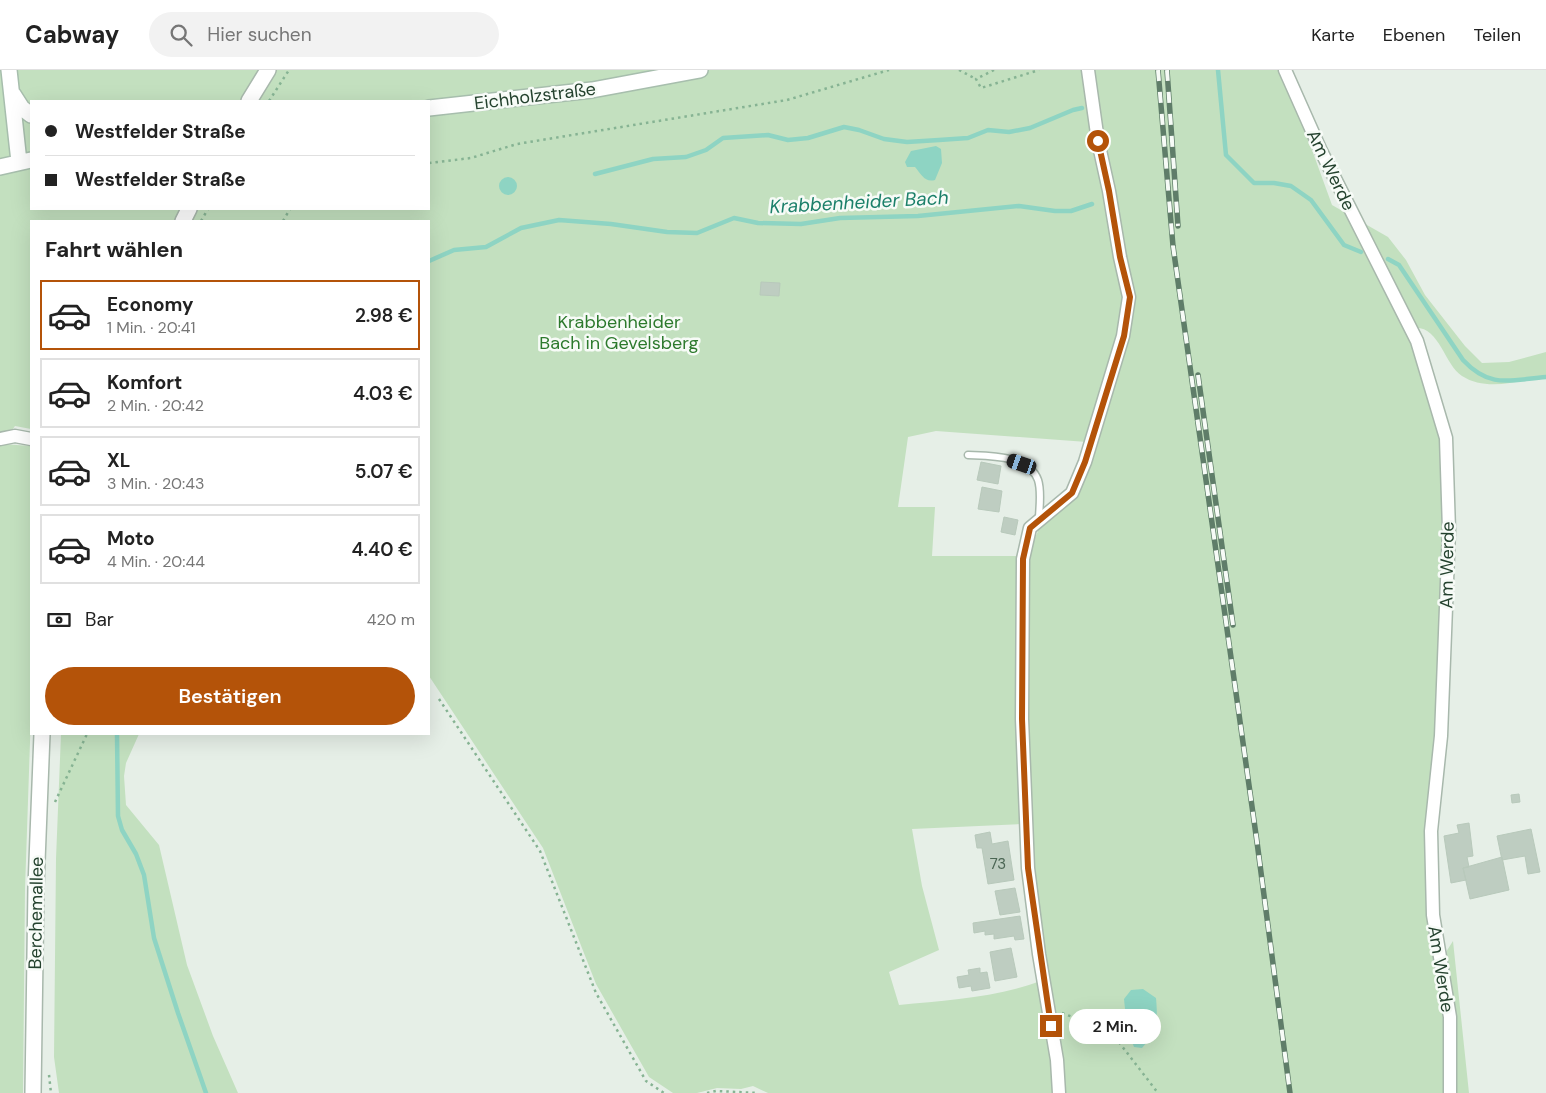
<!DOCTYPE html>
<html lang="de">
<meta charset="utf-8">
<style>
body{margin:0;font-family:"DM Sans",sans-serif;background:#f2f2f2;color:#222;height:100vh;display:flex;flex-direction:column;font-size:19px;white-space:nowrap}
*{box-sizing:border-box;margin:0}
p{font-size:16px;color:#767676}
.icon{flex:none;width:28px;height:28px;fill:none;stroke:currentColor;stroke-width:2;stroke-linecap:round;stroke-linejoin:round}
.map{position:relative;flex:1;overflow:hidden}
.panel{position:absolute;left:30px;top:150px;width:400px;height:515px;display:flex;flex-direction:column;background:#fff;border-radius:0px;box-shadow:0 5px 20px #0002}
.panel>*{flex:none}
.hud{position:absolute;left:30px;top:30px;width:400px;height:110px;border-radius:0px;box-shadow:0 5px 20px #0002;display:grid;align-content:center;height:110px;padding:0 15px;background:#fff}
.end{position:absolute;width:22px;height:22px;margin:-11px;border:6px solid #b45309;background:#fff;box-shadow:0 0 0 2px #fff}
.from{border-radius:50%}
.bubble{position:absolute;height:35px;border-radius:18px;background:#fff;box-shadow:0 5px 20px #0002;font-size:16px;font-weight:600;line-height:35px;text-align:center}
.car{position:absolute;width:15px;height:30px;margin:-15px -8px;border-radius:6px;box-shadow:0 0 4px 1px #0007;background:linear-gradient(#222 24%,#8ab4d8 0 40%,#222 0 76%,#8ab4d8 0 86%,#222 0)}
.hud b{display:flex;align-items:center;gap:18px;height:48px;font-size:19px}
.hud b+b{border-top:1px solid #e0e0e0}
.hud i{width:12px;height:12px;background:#222}
ul{padding:0;list-style:none}
li{display:flex;align-items:center;gap:15px;height:70px;margin:0 10px 8px;padding:0 5px;border:2px solid #e0e0e0;border-radius:0px}
li div{flex:1}
li b{display:block;font-size:19px}
li em{font-style:normal;font-weight:600}
li.active{border-color:#b45309}
li>.icon{width:45px;height:45px;stroke-width:1.5}
h2{padding:0 15px;font-size:22px;line-height:60px}
.pay{display:flex;align-items:center;gap:12px;height:55px;padding:0 15px;font-size:19px}
.pay p{margin-inline-start:auto}
.primary-button{display:flex;gap:10px;margin-top:auto;padding:10px 15px}
.primary-button a{flex:1;height:58px;border-radius:30px;background:#b45309;color:#fff;font-size:20px;font-weight:600;line-height:58px;text-align:center}
header{display:flex;align-items:center;gap:30px;box-sizing:border-box;height:70px;padding:0 25px;background:#fff;border-bottom:1px solid #e0e0e0}
header strong{font-size:24px}
nav{display:flex;gap:28px;margin-inline-start:auto;font-size:18px}
.search{width:350px;height:45px;background:#f2f2f2;display:flex;align-items:center;gap:12px;box-sizing:border-box;padding:0 18px;border-radius:28px;color:#767676;font-size:19px}
.map>svg:first-child{display:block}
</style>
<header>
<strong>Cabway</strong>
<div class="search"><svg class="icon" aria-label="search" viewBox="0 0 24 24"><circle cx="10" cy="10" r="6"/><path d="M15 15l6 6"/></svg>Hier suchen</div>
<nav><a>Karte</a><a>Ebenen</a><a>Teilen</a></nav>
</header>
<div class="map">
<svg width="1546" height="1023" viewBox="0 0 1546 1023">
<rect width="100%" height="100%" fill="#e6efe7"/>
<path fill="#c3e0bf" fill-rule="evenodd" d="M0,0H1283L1332,135L1388,167L1406,190L1425,225L1465,276L1482,293L1509,292L1546,282V305C1520,311 1487,322 1462,306C1443,294 1439,250 1408,259L1416,275L1444,369L1446,462L1440,625L1429,761L1432,814L1446,882L1453,871L1469,1023H1062L1060,991L1042,884L1028,735L1025,572L1026,503L1029,481L1039,459L1080,418L1126,268L1132,225L1117,160L1112,161L1127,229L1120,266L1087,372L936,361L908,367L898,437H935L932,486H1018L1017,645L1022,754L912,759L922,816L939,880L889,902L899,935C946,930 996,928 1040,911L1054,1023H768L753,1016L741,1019L717,1018L697,1023H673L649,1007L596,914L543,778L429,606V151H31V359L15,356L2,374L31,376V643L25,819L23,1023H0ZM31,31H429V139H31Z
M61,664H139L126,693L124,706L126,735L159,775L187,895L213,966L238,1023H59L54,987L56,789Z"/>
<path fill="#8ed4c3" d="M936,76L941,79L942,93L935,110C925,113 921,104 915,97H907L905,92L911,81Z
M499 116a9 9 0 1 1 18 0a9 9 0 1 1-18 0Z
M1143,919L1156,928C1158,950 1157,961 1142,978L1134,977L1127,959L1124,929L1131,920Z"/>
<g fill="none" stroke-linecap="round" stroke-linejoin="round">
<path stroke="#8ed4c3" stroke-width="4.5" d="M1218,0L1226,85L1254,113H1274L1291,116L1311,130L1344,175L1361,182
M595,104L653,89L686,87L706,80L723,68L768,65L788,70L808,68L844,57L859,60L884,69L907,72L939,70L968,68L988,60L1009,62L1030,58L1073,40L1082,38
M1388,189L1399,195L1463,290C1490,319 1510,310 1546,307
M429,191L454,180L486,177L521,158L559,150L611,154L667,162L697,163L734,148L758,153L801,154L840,148L918,146L1019,136L1055,141H1071L1092,134
M117,664L118,746L122,760L136,784L144,805L154,868L178,943L206,1023"/>
</g>
<path fill="#becdc1" stroke="#b8c9bb" d="M761,212L780,213L779,226L760,225Z
M981,392L1001,396L998,414L977,410Z
M982,417L1002,421L999,442L978,439Z
M1004,447L1018,450L1015,465L1001,462Z
M1519,724L1520,732L1512,733L1511,725Z
M1469,753L1473,786L1467,787L1469,797L1463,798L1466,810L1451,813L1444,766L1459,763L1457,755Z
M1531,759L1540,802L1528,804L1525,786L1502,790L1497,766Z
M990,762L992,774L1008,771L1014,810L988,814L982,778H977L975,765Z
M1502,787L1509,820L1470,829L1463,798Z
M1015,818L1020,842L1000,845L995,821Z
M1020,846L1024,869L1015,870L1014,866L994,869V864L985,865V861L974,863L973,853Z
M1011,878L1017,907L995,911L990,882Z
M980,898V903L987,902L990,918L972,921L971,916L959,918L957,907L969,905L968,900Z"/>
<g fill="none" stroke-linecap="round" stroke-linejoin="round">
<g stroke="#a8b8ac" stroke-width="9">
<path id="service" d="M968,385C989,386 1029,385 1038,410C1042,422 1039,438 1039,450"/>
</g>
<g stroke="#a8b8ac" stroke-width="15">
<path id="minor" d="M1285,0L1321,81L1417,271L1446,368L1449,460L1441,666L1431,761L1433,845L1450,947V1023
M0,369L15,366L31,369
M1059,1023L1057,990L1039,884L1028,798L1022,649L1023,489L1030,458L1072,423L1085,392L1123,266L1129,227L1120,187L1109,121L1098,71L1088,0"/>
</g>
<g stroke="#a8b8ac" stroke-width="18">
<path id="tertiary" d="M249,31L268,0
M183,151L189,139
M33,1023L36,817L42,664"/>
</g>
<g stroke="#a7bead" stroke-width="18">
<path id="secondary" d="M9,0L19,92
M13,24L22,38L31,45
M429,38L592,20L700,0
M0,97L31,90"/>
</g>
<path stroke="#86b393" stroke-width="2.5" stroke-dasharray="2.5 4" stroke-linecap="butt" d="M959,0L976,9
M994,0L976,9L981,18L1039,0
M269,31L289,0
M429,93L471,88L517,74L787,30L889,0
M201,151L208,139
M283,151L290,139
M439,629L540,781L596,923L646,1011L664,1023
M55,732L87,664
M1062,943L1104,959L1118,971L1158,1023
M49,1005L51,1023
M707,1023L716,1021L758,1023"/>
<use href="#service" stroke="#fff" stroke-width="6"/>
<use href="#minor" stroke="#fff" stroke-width="12"/>
<use href="#tertiary" stroke="#fff" stroke-width="15"/>
<use href="#secondary" stroke="#fff" stroke-width="15"/>
<g stroke="#5f7d69" stroke-width="5.5">
<path id="rail" d="M1158,0L1173,176L1257,772L1290,1023
M1167,0L1178,156
M1198,305L1233,555"/>
</g>
<use href="#rail" stroke="#f7fbf7" stroke-width="4" stroke-dasharray="11" stroke-linecap="butt"/>
</g>
<g fill="none" stroke-linecap="round" stroke-linejoin="round">
<path stroke="#b45309" stroke-width="6" d="M1051,956L1028,798L1022,649L1023,489L1030,458L1072,423L1085,392L1124,266L1130,227L1120,187L1109,121L1098,71"/>
</g>
<g text-anchor="middle" dominant-baseline="central" stroke-width="5" stroke-linejoin="round" paint-order="stroke">
<g font-size="15" fill="#4a6553">
<text x="998" y="794">73</text>
</g>
<g font-size="18" fill="#24422e" stroke="#f7fbf7">
<text transform="translate(535 26) rotate(-7)">Eichholzstraße</text>
<text transform="translate(1331 100) rotate(64)">Am Werde</text>
<text transform="translate(1447 495) rotate(-89)">Am Werde</text>
<text transform="translate(36 843) rotate(-89)">Berchemallee</text>
<text transform="translate(1441 899) rotate(81)">Am Werde</text>
</g>
<g font-size="18" fill="#2d7a2d" stroke="#f7fbf7">
<text x="619" y="252">Krabbenheider<tspan x="619" dy="21">Bach in Gevelsberg</tspan></text>
</g>
<g font-size="19" font-style="italic" fill="#1c806a" stroke="#f7fbf7">
<text transform="translate(859 132) rotate(-3)">Krabbenheider Bach</text>
</g>
</g>
</svg>
<i class="end from" style="left:1098px;top:71px"></i>
<i class="end" style="left:1051px;top:956px"></i>
<div class="bubble" style="left:1069px;top:939px;width:92px">2 Min.</div>
<i class="car" style="left:1022px;top:394px;rotate:289deg"></i>
<div class="hud">
<b><i class="from"></i>Westfelder Straße</b>
<b><i></i>Westfelder Straße</b>
</div>
<section class="panel">
<h2>Fahrt wählen</h2>
<ul>
<li class="active"><svg class="icon" aria-label="car" viewBox="0 0 24 24"><path d="M5 17H2v-5l4-1 3-4h7l3 4 3 1v5h-3M9 17h6M6 11h13"/><circle cx="7" cy="17" r="2"/><circle cx="17" cy="17" r="2"/></svg><div><b>Economy</b><p>1 Min. · 20:41</p></div><em>2.98 €</em></li>
<li><svg class="icon" aria-label="car" viewBox="0 0 24 24"><path d="M5 17H2v-5l4-1 3-4h7l3 4 3 1v5h-3M9 17h6M6 11h13"/><circle cx="7" cy="17" r="2"/><circle cx="17" cy="17" r="2"/></svg><div><b>Komfort</b><p>2 Min. · 20:42</p></div><em>4.03 €</em></li>
<li><svg class="icon" aria-label="car" viewBox="0 0 24 24"><path d="M5 17H2v-5l4-1 3-4h7l3 4 3 1v5h-3M9 17h6M6 11h13"/><circle cx="7" cy="17" r="2"/><circle cx="17" cy="17" r="2"/></svg><div><b>XL</b><p>3 Min. · 20:43</p></div><em>5.07 €</em></li>
<li><svg class="icon" aria-label="car" viewBox="0 0 24 24"><path d="M5 17H2v-5l4-1 3-4h7l3 4 3 1v5h-3M9 17h6M6 11h13"/><circle cx="7" cy="17" r="2"/><circle cx="17" cy="17" r="2"/></svg><div><b>Moto</b><p>4 Min. · 20:44</p></div><em>4.40 €</em></li>
</ul>
<div class="pay"><svg class="icon" aria-label="cash" viewBox="0 0 24 24"><path d="M3 7h18v10H3z"/><circle cx="12" cy="12" r="2"/></svg>Bar<p>420 m</p></div>
<div class="primary-button"><a>Bestätigen</a></div>
</section>
</div>
